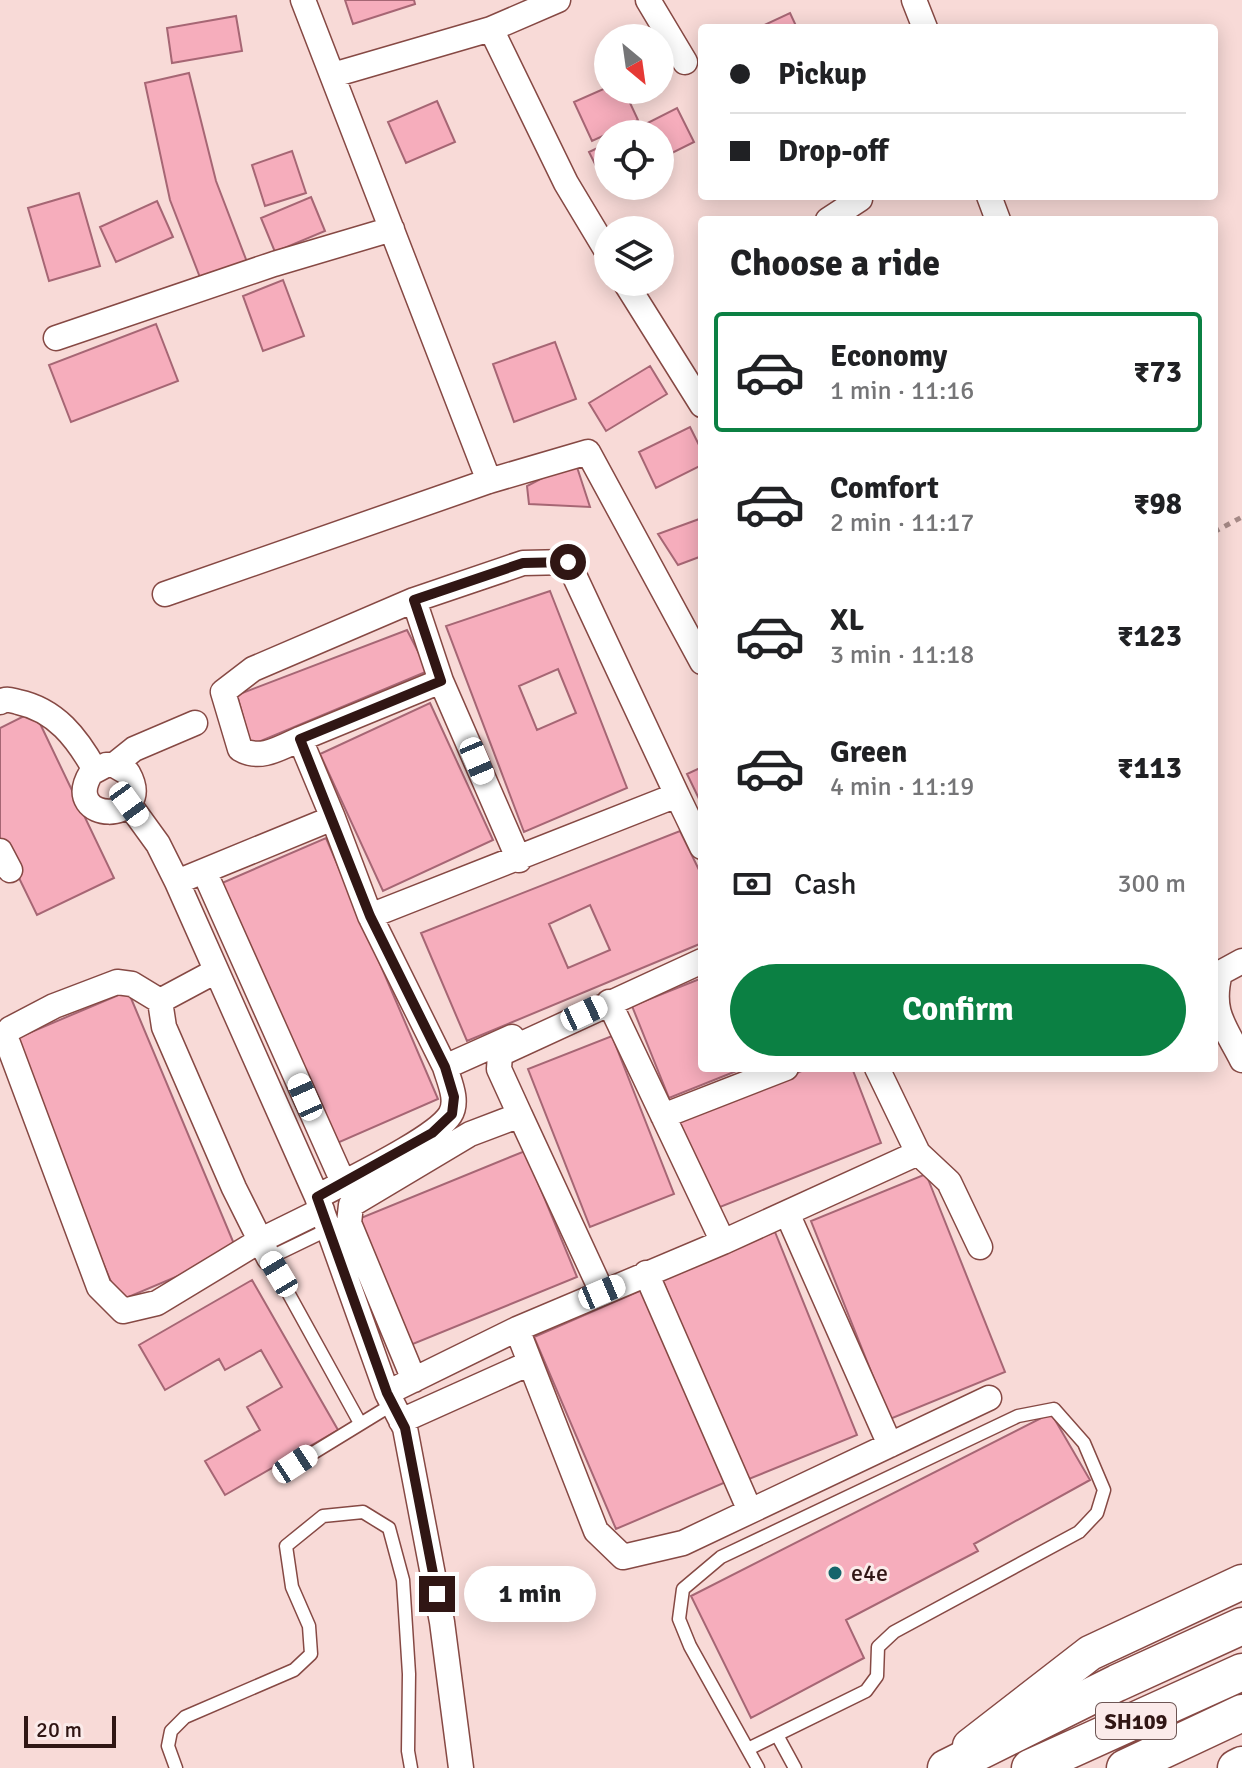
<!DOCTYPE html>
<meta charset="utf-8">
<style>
body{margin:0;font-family:Signika,sans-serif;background:#f6f6f6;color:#202124;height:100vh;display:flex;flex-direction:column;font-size:30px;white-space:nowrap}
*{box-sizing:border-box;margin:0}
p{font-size:26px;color:#757577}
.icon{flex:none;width:44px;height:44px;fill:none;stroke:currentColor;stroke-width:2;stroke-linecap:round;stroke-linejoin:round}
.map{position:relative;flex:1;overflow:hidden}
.side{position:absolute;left:698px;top:216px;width:520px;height:856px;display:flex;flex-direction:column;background:#fff;border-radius:8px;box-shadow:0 4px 20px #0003}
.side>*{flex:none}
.hud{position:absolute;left:698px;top:24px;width:520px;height:176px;border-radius:8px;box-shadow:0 4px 20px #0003;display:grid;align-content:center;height:176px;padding:0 32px;background:#fff}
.needle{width:52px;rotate:151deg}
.buttons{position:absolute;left:594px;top:24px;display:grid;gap:16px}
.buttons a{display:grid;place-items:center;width:80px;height:80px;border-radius:50%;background:#fff;box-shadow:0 4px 20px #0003;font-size:40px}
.scale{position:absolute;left:24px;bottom:20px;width:92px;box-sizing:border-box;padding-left:8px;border:4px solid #301614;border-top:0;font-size:22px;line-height:28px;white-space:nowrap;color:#301614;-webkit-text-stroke:6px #fbebea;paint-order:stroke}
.end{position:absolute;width:36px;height:36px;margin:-18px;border:10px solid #301614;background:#fff;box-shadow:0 0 0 4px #fff}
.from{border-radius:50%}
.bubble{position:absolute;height:56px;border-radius:28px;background:#fff;box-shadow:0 4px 20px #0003;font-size:26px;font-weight:700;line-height:56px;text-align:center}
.car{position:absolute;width:24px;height:48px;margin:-24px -12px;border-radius:10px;box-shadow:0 0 6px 2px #0007;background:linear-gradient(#fff 24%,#345 0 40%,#fff 0 76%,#345 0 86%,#fff 0)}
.hud b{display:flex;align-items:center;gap:28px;height:76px;font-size:30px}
.hud b+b{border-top:2px solid #e0e0e0}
.hud i{width:20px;height:20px;background:#202124}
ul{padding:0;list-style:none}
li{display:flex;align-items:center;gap:24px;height:120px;margin:0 16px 12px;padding:0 16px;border:4px solid transparent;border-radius:8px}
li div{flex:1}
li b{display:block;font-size:30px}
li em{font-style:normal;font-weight:700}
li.current{border-color:#0b8043}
li>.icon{width:72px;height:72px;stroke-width:1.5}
h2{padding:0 32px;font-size:36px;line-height:96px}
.pay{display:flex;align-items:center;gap:20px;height:88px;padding:0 32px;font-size:30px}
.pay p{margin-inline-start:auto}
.button{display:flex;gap:16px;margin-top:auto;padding:16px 32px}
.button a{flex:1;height:92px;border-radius:48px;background:#0b8043;color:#fff;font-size:32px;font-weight:700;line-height:92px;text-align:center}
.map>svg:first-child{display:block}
</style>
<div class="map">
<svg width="1242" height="1768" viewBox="0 0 1242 1768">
<rect width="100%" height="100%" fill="#f8dad7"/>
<path fill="#f6adbc" stroke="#a66674" stroke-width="2" fill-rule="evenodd" d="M345,0H414L415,4L353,24Z
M790,13L797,28H758Z
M236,16L242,51L172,63L167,28Z
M189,73L216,181L247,262L201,280L170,200L145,83Z
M608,87V90H624L638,120L592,141L574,102Z
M437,101L455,142L406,163L388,122Z
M677,108L694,142L660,159V134H626Z
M608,143V185L606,186L589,152Z
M292,151L306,193L265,206L252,165Z
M79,193L100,266L49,281L28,208Z
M311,197L325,231L275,252L261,218Z
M157,201L173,237L116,262L100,227Z
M283,280L304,336L263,351L243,296Z
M156,324L178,381L71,422L49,365Z
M555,342L576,399L514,422L493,364Z
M650,366L667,394L606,431L589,403Z
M690,427L702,451V465L656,488L639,452Z
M575,461L590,507L529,504L527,486Z
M702,518V556L678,565L658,534Z
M550,591L627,788L524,832L446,626ZM558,669L576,713L537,730L519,686Z
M407,630L428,671L251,745L237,695Z
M430,703L493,840L383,891L320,754Z
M34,711L114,878L37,915L0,839V728Z
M702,767V805L687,774Z
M680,831L702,876V943L467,1041L421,933ZM590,905L610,950L568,968L549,924Z
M326,838L438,1099L335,1144L222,883Z
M702,978V1068H744L669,1098L632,1006Z
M128,991L237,1251L119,1301L10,1041Z
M612,1036L674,1194L590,1227L528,1069Z
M809,1068H852L881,1143L715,1209L679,1120Z
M525,1151L577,1277L408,1346L356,1220Z
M926,1174L1005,1372L890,1419L811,1221Z
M775,1232L857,1435L744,1481L662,1278Z
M252,1280L338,1430L225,1495L205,1461L260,1430L247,1407L282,1387L261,1350L225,1370L219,1359L165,1390L139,1345Z
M644,1289L726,1482L616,1529L534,1337Z
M1051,1413L1090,1480L974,1544L978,1551L846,1620L864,1658L751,1718L691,1596Z"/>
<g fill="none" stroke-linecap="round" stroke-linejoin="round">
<g stroke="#864944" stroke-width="15">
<path id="lane" d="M329,1229L269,1258L360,1423
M295,1464L393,1404
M777,1735L795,1768
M748,1749L866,1691L877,1676L878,1647L894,1632L1079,1532L1097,1513L1104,1490L1084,1443L1054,1409L1018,1416L721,1557L683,1589L679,1619L690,1646L758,1768
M176,1768L168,1746L171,1731L185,1717L294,1670L311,1654L309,1626L292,1587L286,1546L323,1516L363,1512L389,1528L403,1580L409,1674L408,1751L411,1768"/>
</g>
<g stroke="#864944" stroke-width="27">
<path id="street" d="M303,0L489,481
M648,0L685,62
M914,0L925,28
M491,29L566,183L608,253
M333,75L491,29L558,0
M989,196L998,220
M828,220L860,199
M625,282L702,405
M56,338L274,264L392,229
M165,594L489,481L588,452L702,662
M414,600L523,563L568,562L677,795
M0,702C7,698 10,700 18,702C56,710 77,738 95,770
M300,739C280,748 260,761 240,749L223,692L253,669L414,600L441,681
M114,765L128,773C157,825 60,824 91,773L106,765H114L134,749L195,723
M129,804L158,844L177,882L317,1197L387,1393L405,1428L442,1622L461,1768
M333,818L370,916L445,1067
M0,851L10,870
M204,871L343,1182
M177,882L333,818L300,739L441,681L519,860
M370,916L677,795L702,847
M1242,961L1220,973C1210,1012 1224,1025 1242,1060
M216,971L160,1001L164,1027L234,1188L269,1258
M160,1001L132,984L117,982L54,1006L10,1029L6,1038L99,1287L123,1311L157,1303L261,1240L322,1210
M609,1002L723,1242
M877,1068L918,1153L949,1182L980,1247
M520,1115L602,1292
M663,1116L786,1068
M317,1197C346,1181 435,1139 450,1115C459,1101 449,1081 445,1067L512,1037
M787,1213L890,1445
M646,1273L750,1511
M517,1329L596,1531L623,1557L683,1543L989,1398
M414,1380L349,1223L351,1205L470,1134L520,1115L499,1069L500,1054L702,961
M399,1387L517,1329L723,1242L918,1153
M401,1421L530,1363"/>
</g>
<g stroke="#864944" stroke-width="37">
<path id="secondary" d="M970,1746L1090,1653L1242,1582"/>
</g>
<g stroke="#864944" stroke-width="39">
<path id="primary" d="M946,1768L1117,1683L1242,1626
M1030,1768L1242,1672
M1125,1768L1242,1713
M1236,1768L1242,1765"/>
</g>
<path stroke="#a58986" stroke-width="5" stroke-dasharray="6 6" stroke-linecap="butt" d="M1214,532L1242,517"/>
<use href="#lane" stroke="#fff" stroke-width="12"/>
<use href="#street" stroke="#fff" stroke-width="24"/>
<use href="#secondary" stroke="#fff" stroke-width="34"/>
<use href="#primary" stroke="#fff" stroke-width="36"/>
</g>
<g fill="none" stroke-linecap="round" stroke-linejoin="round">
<path stroke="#301614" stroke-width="10" d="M437,1594L405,1428L387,1393L317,1197L432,1133L452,1114L454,1097L445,1067L370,916L300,739L441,681L414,600L523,563L568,562"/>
</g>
<circle fill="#15646b" stroke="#fbebea" stroke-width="3" cx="835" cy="1573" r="8"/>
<g text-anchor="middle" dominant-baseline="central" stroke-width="6" stroke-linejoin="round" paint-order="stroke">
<rect fill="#fbebea" stroke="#6d5654" stroke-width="2" x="1096" y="1703" width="80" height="36" rx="6"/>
<g font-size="22" font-weight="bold" fill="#301614">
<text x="1136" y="1721">SH109</text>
</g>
<g font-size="24" fill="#301614" stroke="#fbebea" text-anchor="start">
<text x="851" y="1573">e4e</text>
</g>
</g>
</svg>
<div class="buttons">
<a><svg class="needle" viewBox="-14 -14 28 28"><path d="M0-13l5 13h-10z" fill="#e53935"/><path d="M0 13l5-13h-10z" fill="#757577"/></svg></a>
<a><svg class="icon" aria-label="locate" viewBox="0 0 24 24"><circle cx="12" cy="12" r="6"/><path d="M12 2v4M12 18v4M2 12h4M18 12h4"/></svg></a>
<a><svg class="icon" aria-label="layers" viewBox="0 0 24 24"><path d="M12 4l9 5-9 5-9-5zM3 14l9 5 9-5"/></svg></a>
</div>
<div class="scale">20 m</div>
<i class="end from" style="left:568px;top:562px"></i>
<i class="end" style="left:437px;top:1594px"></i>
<div class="bubble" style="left:464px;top:1566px;width:132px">1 min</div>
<i class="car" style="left:477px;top:761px;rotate:157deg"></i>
<i class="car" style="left:129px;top:804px;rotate:144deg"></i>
<i class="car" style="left:584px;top:1013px;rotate:65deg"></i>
<i class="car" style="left:305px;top:1097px;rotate:336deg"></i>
<i class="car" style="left:279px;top:1274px;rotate:329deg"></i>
<i class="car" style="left:602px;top:1292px;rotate:67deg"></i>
<i class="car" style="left:295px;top:1464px;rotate:57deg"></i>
<div class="hud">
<b><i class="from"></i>Pickup</b>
<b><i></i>Drop-off</b>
</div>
<section class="side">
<h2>Choose a ride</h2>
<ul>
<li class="current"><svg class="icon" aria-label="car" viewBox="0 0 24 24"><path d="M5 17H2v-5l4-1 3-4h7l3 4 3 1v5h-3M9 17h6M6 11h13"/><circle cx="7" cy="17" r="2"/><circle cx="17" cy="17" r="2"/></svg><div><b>Economy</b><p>1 min · 11:16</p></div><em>₹73</em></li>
<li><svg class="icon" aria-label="car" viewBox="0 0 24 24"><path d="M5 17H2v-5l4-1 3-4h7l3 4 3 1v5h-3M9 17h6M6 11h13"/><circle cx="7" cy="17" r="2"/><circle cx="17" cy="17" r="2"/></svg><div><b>Comfort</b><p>2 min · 11:17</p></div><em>₹98</em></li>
<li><svg class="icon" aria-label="car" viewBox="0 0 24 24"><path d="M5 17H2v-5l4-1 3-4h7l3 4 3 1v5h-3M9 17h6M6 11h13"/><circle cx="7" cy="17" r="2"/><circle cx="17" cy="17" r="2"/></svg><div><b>XL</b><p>3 min · 11:18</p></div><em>₹123</em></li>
<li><svg class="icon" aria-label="car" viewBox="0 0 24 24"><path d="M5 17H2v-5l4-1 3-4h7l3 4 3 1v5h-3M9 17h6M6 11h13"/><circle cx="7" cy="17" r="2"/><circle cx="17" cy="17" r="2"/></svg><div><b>Green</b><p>4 min · 11:19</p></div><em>₹113</em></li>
</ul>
<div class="pay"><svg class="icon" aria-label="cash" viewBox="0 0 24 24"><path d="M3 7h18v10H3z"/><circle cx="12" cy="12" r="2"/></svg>Cash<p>300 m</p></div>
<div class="button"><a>Confirm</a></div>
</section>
</div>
